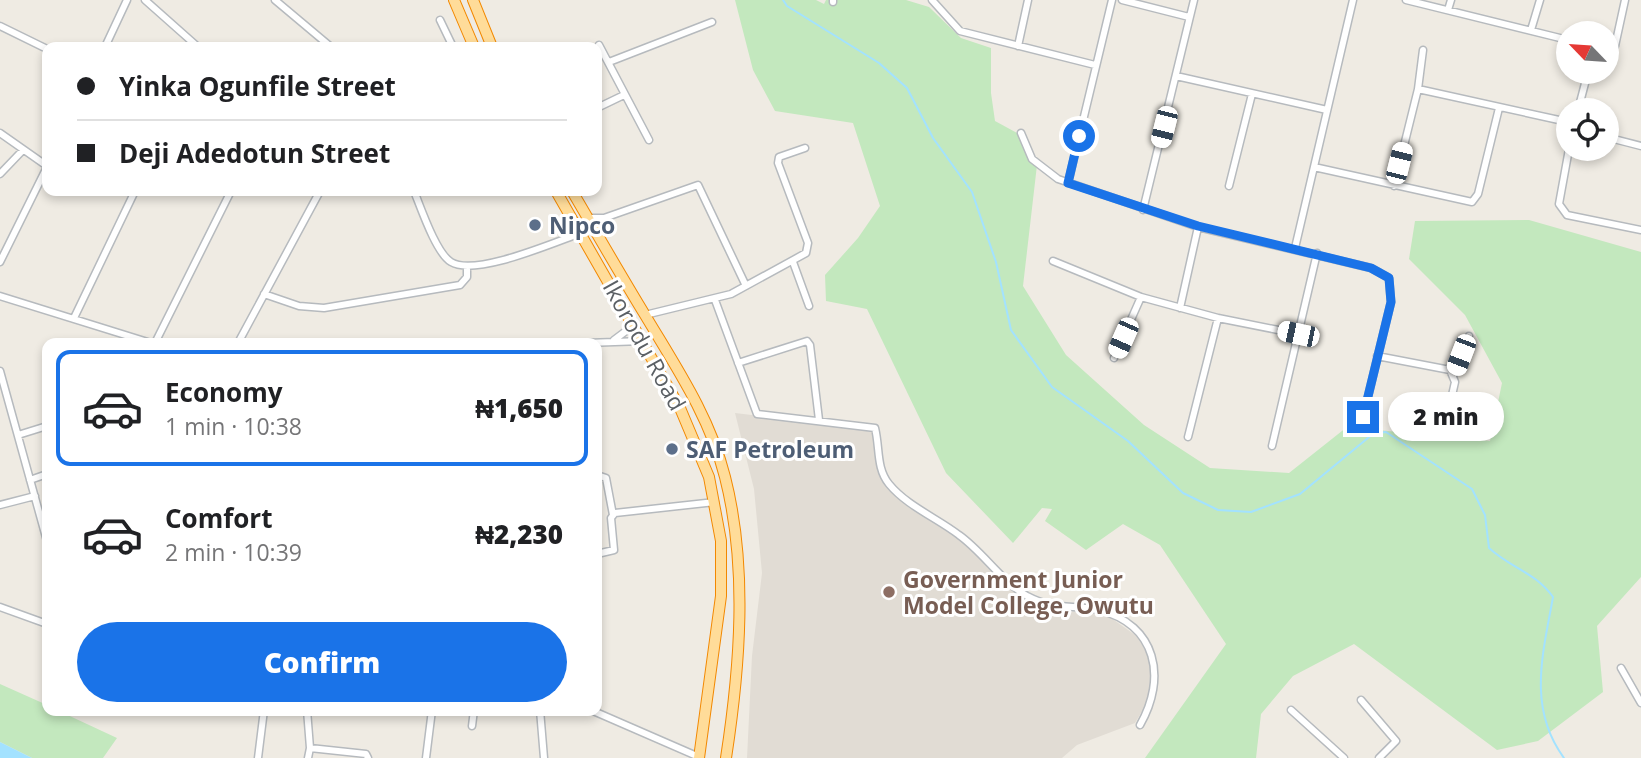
<!DOCTYPE html>
<meta charset="utf-8">
<style>
body{margin:0;font-family:"Open Sans",sans-serif;background:#f6f6f6;color:#202124;height:100vh;display:flex;flex-direction:column;font-size:26px;white-space:nowrap}
*{box-sizing:border-box;margin:0}
p{font-size:23px;color:#757577}
.icon{flex:none;width:38px;height:38px;fill:none;stroke:currentColor;stroke-width:2;stroke-linecap:round;stroke-linejoin:round}
.map{position:relative;flex:1;overflow:hidden}
.details{position:absolute;left:42px;top:338px;width:560px;height:378px;display:flex;flex-direction:column;background:#fff;border-radius:14px;box-shadow:0 4px 10px #0003}
.details>*{flex:none}
.hud{position:absolute;left:42px;top:42px;width:560px;height:154px;border-radius:14px;box-shadow:0 4px 10px #0003;display:grid;align-content:center;height:154px;padding:0 35px;background:#fff}
.needle{width:46px;rotate:295deg}
.buttons{position:absolute;left:1556px;top:21px;display:grid;gap:14px}
.buttons a{display:grid;place-items:center;width:63px;height:63px;border-radius:50%;background:#fff;box-shadow:0 4px 10px #0003;font-size:35px}
.end{position:absolute;width:32px;height:32px;margin:-16px;border:9px solid #1a73e8;background:#fff;box-shadow:0 0 0 4px #fff}
.from{border-radius:50%}
.bubble{position:absolute;height:49px;border-radius:24px;background:#fff;box-shadow:0 4px 10px #0003;font-size:23px;font-weight:800;line-height:49px;text-align:center}
.car{position:absolute;width:21px;height:42px;margin:-21px -10px;border-radius:9px;box-shadow:0 0 5px 2px #0007;background:linear-gradient(#fff 24%,#345 0 40%,#fff 0 76%,#345 0 86%,#fff 0)}
.hud b{display:flex;align-items:center;gap:24px;height:66px;font-size:26px}
.hud b+b{border-top:2px solid #e0e0e0}
.hud i{width:18px;height:18px;background:#202124}
ul{padding:12px 0 0;list-style:none}
li{display:flex;align-items:center;gap:21px;height:116px;margin:0 14px 10px;padding:0 21px;border:4px solid transparent;border-radius:14px}
li div{flex:1}
li b{display:block;font-size:26px}
li em{font-style:normal;font-weight:800}
li.current{border-color:#1a73e8}
li>.icon{width:63px;height:63px;stroke-width:1.5}
.action{display:flex;gap:14px;margin-top:auto;padding:14px 35px}
.action a{flex:1;height:80px;border-radius:42px;background:#1a73e8;color:#fff;font-size:28px;font-weight:800;line-height:80px;text-align:center}
.map>svg:first-child{display:block}
</style>
<div class="map">
<svg width="1641" height="758" viewBox="0 0 1641 758">
<rect width="100%" height="100%" fill="#efebe3"/>
<path fill="#e1dcd4" d="M735,413L874,430L879,473L891,490L953,534L1008,584L1050,607L1069,612H1094L1111,618L1138,637L1152,663L1151,696L1135,723L1077,745L1062,758H747L752,656L762,573L754,489Z"/>
<path fill="#c3e8be" d="M735,0H816L824,4L826,0H906L929,7L961,38L991,48V93L995,121L1019,134L1037,165L1023,286L1066,355L1144,425L1210,468L1289,473L1347,427L1490,441L1502,383L1465,315L1409,259L1415,221L1529,220L1641,252V577L1597,626L1603,692L1538,741L1497,750L1354,644L1293,676L1261,714L1256,758H1145L1226,644L1160,545L1123,524L1086,550L1045,521L1052,509L1042,508L1013,543L946,473L867,309L826,301L825,275L858,238L880,206L853,123L775,111L753,70Z
M0,684L47,705V710L59,711L117,738L103,758H32L0,742Z"/>
<path fill="#a3e2ff" d="M0,742L32,758H0Z"/>
<g fill="none" stroke-linecap="round" stroke-linejoin="round">
<path stroke="#a3e2ff" stroke-width="2" d="M783,0L787,6L879,63L907,88L933,138L972,192L996,262L1011,330L1052,387L1128,441L1183,493L1218,510L1251,512L1300,494L1374,433L1386,432L1472,489L1485,515L1489,548C1512,569 1535,572 1553,597C1543,653 1527,708 1564,758"/>
<g stroke="#b6babe" stroke-width="9">
<path id="minor" d="M145,0L198,47
M275,0L331,47
M932,0L960,31L1095,65
M1122,0L1189,17
M1406,0L1568,40
M833,2V0
M1448,10L1451,0
M440,20L453,47
M0,26L47,49
M1531,30L1540,0
M599,45L649,140
M1018,46L1028,0
M105,47L127,0
M1606,50L1615,46L1625,0
M609,62L712,22
M1176,76L1327,110
M1418,89L1568,122
M597,108L624,95
M1578,110L1588,72
M0,133L47,166
M1021,133L1032,159L1058,179L1198,227L1371,268L1389,278L1391,302L1363,417
M1606,137L1641,146
M1569,149L1559,204L1567,215L1641,230
M1314,167L1472,202L1478,194L1499,108
M0,174L23,150
M1068,183L1112,0
M1229,186L1252,94
M1394,186L1418,89L1423,50
M414,191C421,208 436,253 451,262C475,277 555,242 581,233
M1143,210L1194,0
M588,218H604L698,185L746,286
M1295,248L1353,0
M1053,261L1141,297L1218,318L1298,334
M0,262L47,167
M793,262L809,306
M264,294L299,306L324,308L460,285L467,277V266
M0,296L151,343
M715,300L757,414L875,428C880,448 876,468 889,484C907,506 937,518 959,535C983,552 1001,581 1027,596C1055,611 1073,604 1099,610C1157,625 1167,678 1140,725
M1180,308L1198,227
M645,315L731,294L806,253L808,243L778,163L779,157L805,148
M74,318L135,191
M614,340L634,325
M155,343L231,191
M238,343L320,191
M586,343L643,341
M1377,356L1450,370L1455,382L1446,422
M1114,358L1141,297
M738,363L807,341L810,345L819,420
M0,371L47,541
M1454,374L1469,336
M18,435L47,426
M1188,437L1218,318
M1272,446L1317,253
M597,475L606,478L613,515
M30,480L47,474
M0,505L35,496
M597,554L614,550L611,518L615,513L715,502
M0,607L47,624
M1621,668L1641,703
M1361,700L1396,741L1379,758
M307,710L310,748L308,758
M540,710L544,758
M591,710L699,757
M1291,710L1344,758
M472,726L474,710
M310,748L366,754L368,758
M258,758L264,710
M426,758L432,710"/>
</g>
<g stroke="#f28800" stroke-width="12">
<path id="trunk" d="M454,0L474,47
M473,0L492,47
M556,191L680,408L709,477L721,541V596L699,758
M572,191C596,232 620,274 645,315C676,367 710,417 725,477C748,567 740,667 726,758"/>
</g>
<use href="#minor" stroke="#fff" stroke-width="6"/>
<use href="#trunk" stroke="#ffdc99" stroke-width="10"/>
</g>
<g fill="none" stroke-linecap="round" stroke-linejoin="round">
<path stroke="#1a73e8" stroke-width="9" d="M1079,136L1068,183L1198,226L1371,268L1389,278L1391,302L1363,417"/>
</g>
<g fill="#5c6f8a" stroke="#fff" stroke-width="2.5">
<circle cx="535" cy="225" r="7"/>
<circle cx="672" cy="449" r="7"/>
</g>
<circle fill="#8d6e63" stroke="#fff" stroke-width="2.5" cx="889" cy="592" r="7"/>
<g text-anchor="middle" dominant-baseline="central" stroke-width="6" stroke-linejoin="round" paint-order="stroke">
<g font-size="23" font-weight="bold" fill="#4e5e75" stroke="#fff" text-anchor="start">
<text x="549" y="225">Nipco</text>
<text x="686" y="449">SAF Petroleum</text>
</g>
<g font-size="23" fill="#5b6065" stroke="#fff">
<text transform="translate(645 345) rotate(61)">Ikorodu Road</text>
</g>
<g font-size="23" font-weight="bold" fill="#785e54" stroke="#fff" text-anchor="start">
<text x="903" y="579">Government Junior<tspan x="903" dy="26">Model College, Owutu</tspan></text>
</g>
</g>
</svg>
<div class="buttons">
<a><svg class="needle" viewBox="-14 -14 28 28"><path d="M0-13l5 13h-10z" fill="#e53935"/><path d="M0 13l5-13h-10z" fill="#757577"/></svg></a>
<a><svg class="icon" aria-label="locate" viewBox="0 0 24 24"><circle cx="12" cy="12" r="6"/><path d="M12 2v4M12 18v4M2 12h4M18 12h4"/></svg></a>
</div>
<i class="end from" style="left:1079px;top:136px"></i>
<i class="end" style="left:1363px;top:417px"></i>
<div class="bubble" style="left:1388px;top:392px;width:116px">2 min</div>
<i class="car" style="left:1164px;top:127px;rotate:194deg"></i>
<i class="car" style="left:1399px;top:163px;rotate:14deg"></i>
<i class="car" style="left:1298px;top:334px;rotate:282deg"></i>
<i class="car" style="left:1123px;top:338px;rotate:204deg"></i>
<i class="car" style="left:1461px;top:355px;rotate:201deg"></i>
<div class="hud">
<b><i class="from"></i>Yinka Ogunfile Street</b>
<b><i></i>Deji Adedotun Street</b>
</div>
<section class="details">
<ul>
<li class="current"><svg class="icon" aria-label="car" viewBox="0 0 24 24"><path d="M5 17H2v-5l4-1 3-4h7l3 4 3 1v5h-3M9 17h6M6 11h13"/><circle cx="7" cy="17" r="2"/><circle cx="17" cy="17" r="2"/></svg><div><b>Economy</b><p>1 min · 10:38</p></div><em>₦1,650</em></li>
<li><svg class="icon" aria-label="car" viewBox="0 0 24 24"><path d="M5 17H2v-5l4-1 3-4h7l3 4 3 1v5h-3M9 17h6M6 11h13"/><circle cx="7" cy="17" r="2"/><circle cx="17" cy="17" r="2"/></svg><div><b>Comfort</b><p>2 min · 10:39</p></div><em>₦2,230</em></li>
</ul>
<div class="action"><a>Confirm</a></div>
</section>
</div>
